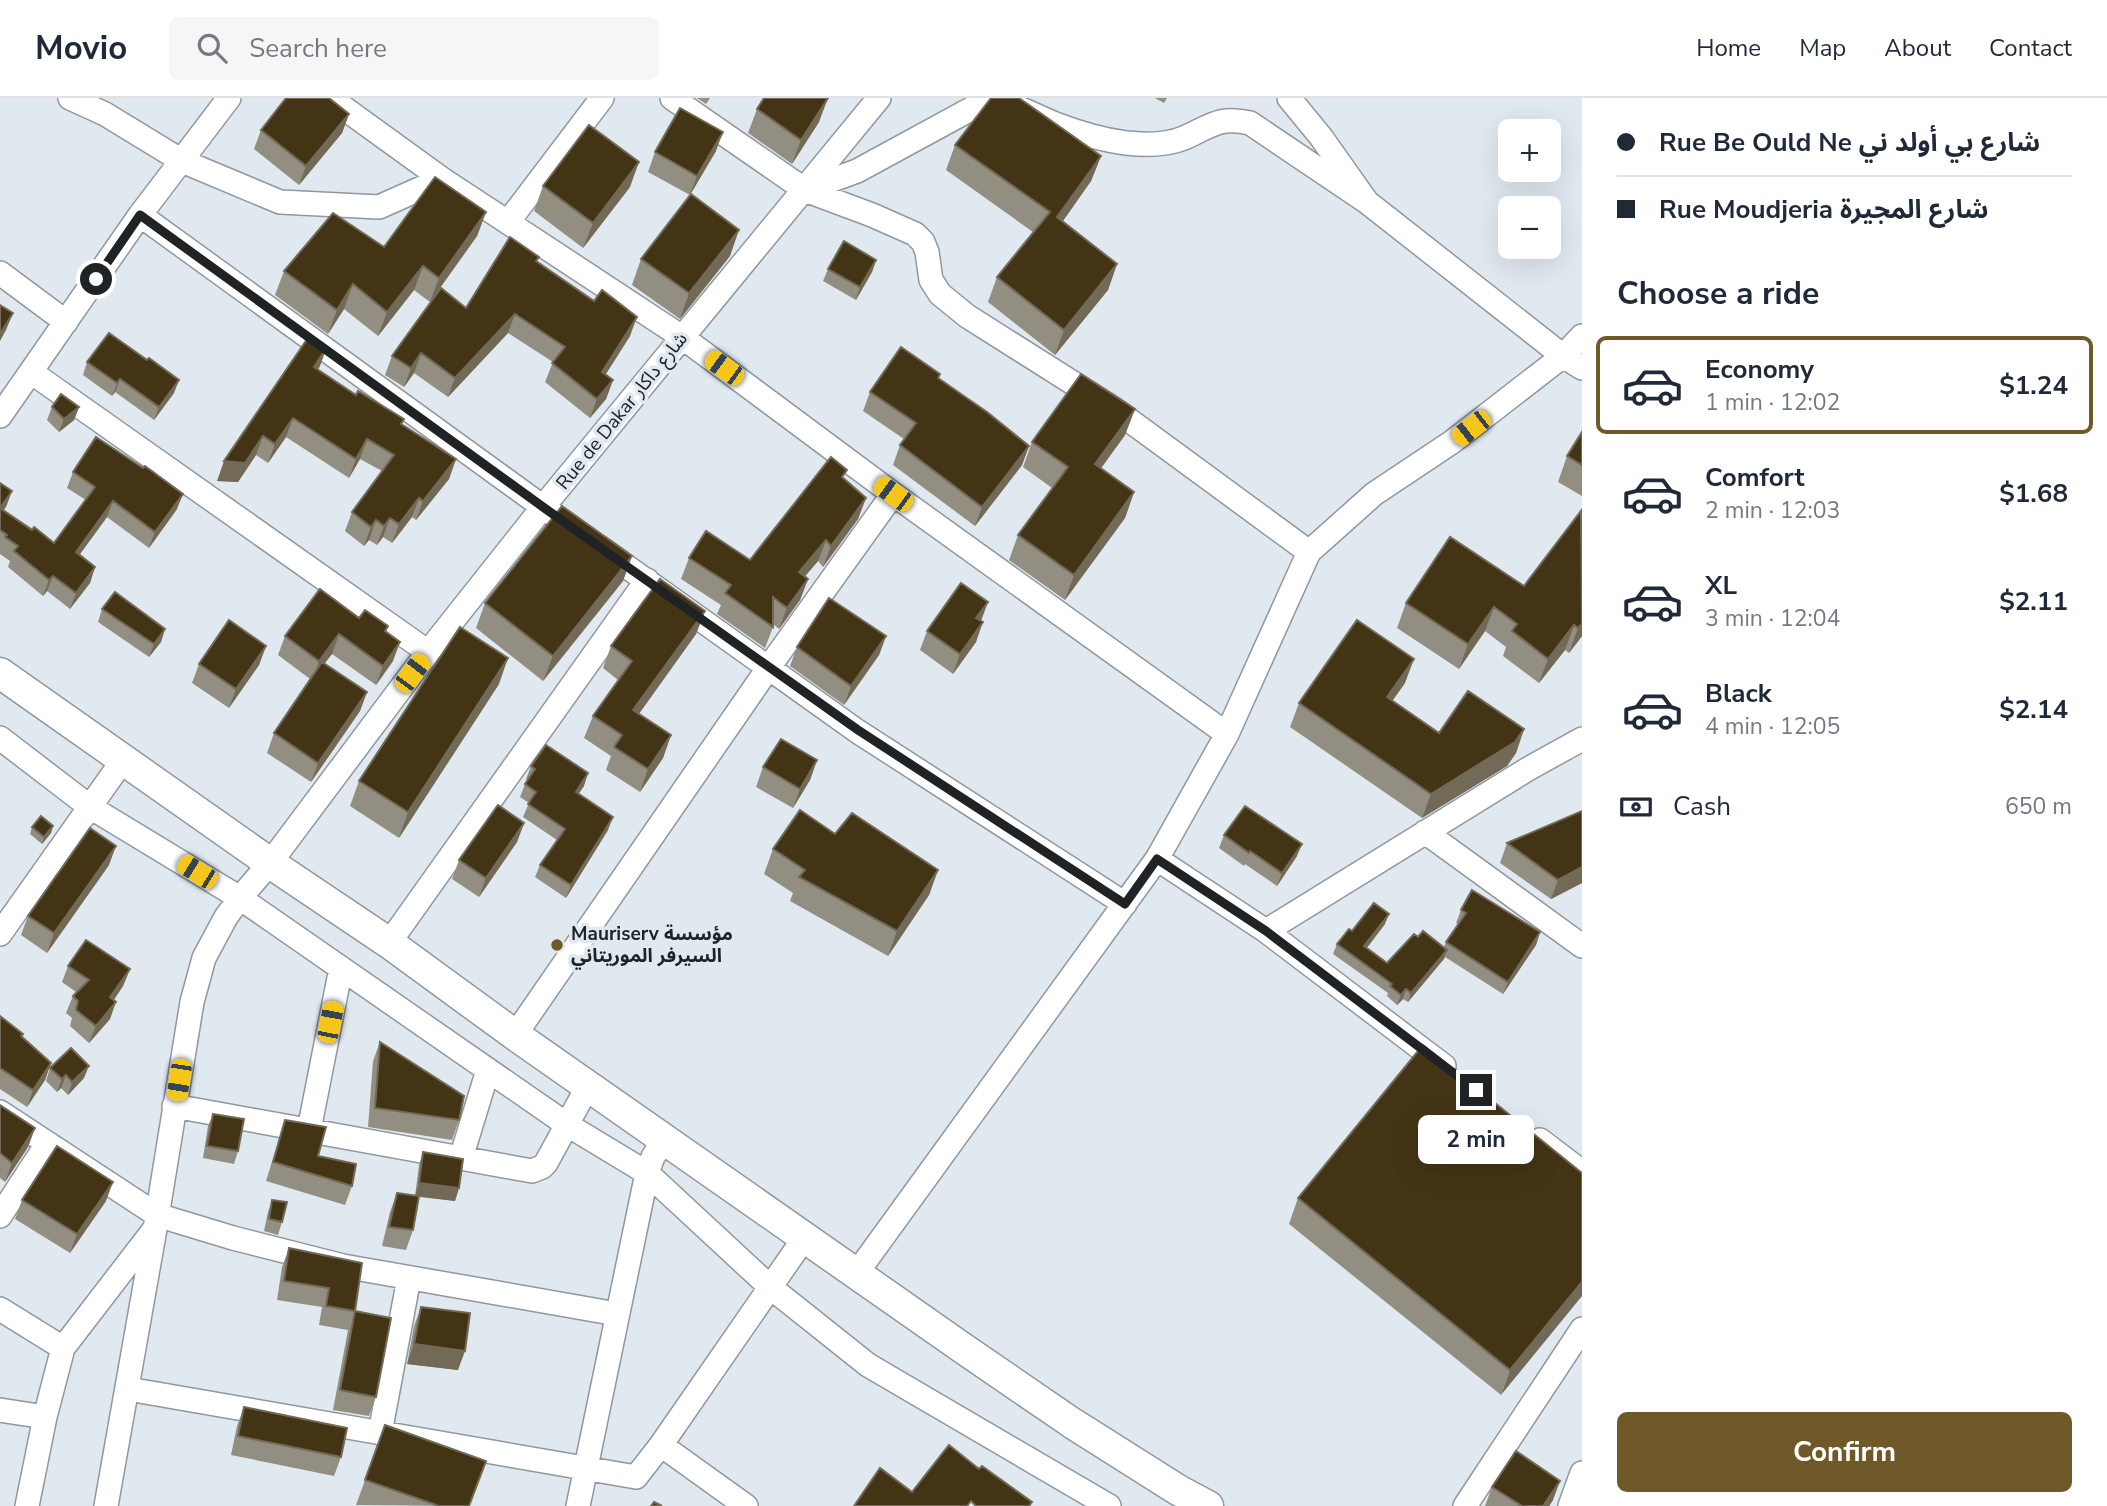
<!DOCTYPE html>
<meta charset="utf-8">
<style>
body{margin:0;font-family:"Nunito Sans","Noto Sans Arabic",sans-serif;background:#f6f6f7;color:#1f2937;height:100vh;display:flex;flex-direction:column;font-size:26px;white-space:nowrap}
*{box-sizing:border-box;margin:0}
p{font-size:23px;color:#747a83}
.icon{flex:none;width:38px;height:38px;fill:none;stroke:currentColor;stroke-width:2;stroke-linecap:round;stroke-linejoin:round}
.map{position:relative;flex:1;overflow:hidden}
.drawer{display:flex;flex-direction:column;background:#fff;width:525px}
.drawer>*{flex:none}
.guide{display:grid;align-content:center;height:154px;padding:0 35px;background:#fff}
.fabs{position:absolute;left:1498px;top:21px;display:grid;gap:14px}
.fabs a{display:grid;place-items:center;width:63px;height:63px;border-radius:10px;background:#fff;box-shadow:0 7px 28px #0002;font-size:35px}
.end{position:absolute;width:32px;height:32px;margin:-16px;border:9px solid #202325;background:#fff;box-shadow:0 0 0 4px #fff}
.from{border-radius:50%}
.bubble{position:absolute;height:49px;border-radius:10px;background:#fff;box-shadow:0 7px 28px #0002;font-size:23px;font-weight:700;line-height:49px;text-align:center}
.car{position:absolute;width:21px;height:42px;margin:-21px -10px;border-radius:9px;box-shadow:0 0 5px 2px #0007;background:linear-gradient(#f5c518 24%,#345 0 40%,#f5c518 0 76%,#345 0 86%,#f5c518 0)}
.guide b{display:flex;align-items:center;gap:24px;height:66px;font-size:26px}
.guide b+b{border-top:2px solid #e0e1e3}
.guide i{width:18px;height:18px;background:#1f2937}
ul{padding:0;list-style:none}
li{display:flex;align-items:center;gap:21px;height:98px;margin:0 14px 10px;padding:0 21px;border:4px solid transparent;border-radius:10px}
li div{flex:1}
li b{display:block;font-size:26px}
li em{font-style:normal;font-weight:700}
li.active{border-color:#705929}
li>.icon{width:63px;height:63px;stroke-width:1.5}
h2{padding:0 35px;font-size:32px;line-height:84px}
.pay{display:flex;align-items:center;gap:18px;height:77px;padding:0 35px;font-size:26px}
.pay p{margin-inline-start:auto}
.button{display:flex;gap:14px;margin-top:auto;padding:14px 35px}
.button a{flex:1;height:80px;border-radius:10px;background:#705929;color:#fff;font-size:28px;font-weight:700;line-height:80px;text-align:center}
header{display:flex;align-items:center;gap:42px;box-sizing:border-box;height:98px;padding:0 35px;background:#fff;border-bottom:2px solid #e0e1e3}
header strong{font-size:33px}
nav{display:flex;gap:38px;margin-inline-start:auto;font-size:24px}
.search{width:490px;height:63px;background:#f6f6f7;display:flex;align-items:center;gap:18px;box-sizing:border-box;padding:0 24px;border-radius:10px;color:#747a83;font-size:26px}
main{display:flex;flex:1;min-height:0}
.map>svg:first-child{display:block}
</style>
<header>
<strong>Movio</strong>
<div class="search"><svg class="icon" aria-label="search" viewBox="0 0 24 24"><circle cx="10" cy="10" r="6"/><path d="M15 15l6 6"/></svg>Search here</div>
<nav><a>Home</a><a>Map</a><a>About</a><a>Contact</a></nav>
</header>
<main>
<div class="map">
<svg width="1582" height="1408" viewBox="0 0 1582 1408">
<rect width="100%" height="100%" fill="#e1e9f0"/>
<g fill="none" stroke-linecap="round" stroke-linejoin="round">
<g stroke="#90979e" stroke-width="26">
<path id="minor" d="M70,0L105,16L182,63L280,104L379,109L442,81
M330,0L442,81L682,239L893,396L1227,636
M672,0L805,92L872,117L915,136L923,144L927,154L931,182L940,196L967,218L1114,311L1309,454
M1289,0L1321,39L1367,104L1563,258L1582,270
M805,92L857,73L982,5C1011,1 1031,17 1058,27C1079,35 1103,42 1126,45C1144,47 1167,47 1184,40C1211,28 1219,18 1250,25L1367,104
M140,117L554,417
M508,124L602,0
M0,175L66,224
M31,274L428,554
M0,318L140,117L229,0
M602,451L857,633L1125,806
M0,640L90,709L240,800L566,1026L647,1075L770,1189L868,1267L1109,1408
M1425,734L1582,848
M1157,761L1266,833L1444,968
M1266,833L1528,671L1582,641
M0,836L123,662
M389,845L647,482
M515,937L769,569L893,396
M174,1008L532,1073L542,1069L546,1065L588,988
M0,1014L157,1117L233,1140L343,1168L617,1216
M309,1032L341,870
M1540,1042L1582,1074
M461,1060L488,972
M0,1118L47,1046
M856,1176L1157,761L1227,636L1309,454L1374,396L1452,344L1563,258L1582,238
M0,1211L63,1250
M128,1291L636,1379L661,1347L805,1139
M0,1312L45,1319L63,1250L153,1133
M380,1335L409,1180
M661,1347L746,1408
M27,1408L45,1319
M106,1408L155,1131L192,904L204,860L226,819L240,800L270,765L428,554L543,409L879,0
M578,1408L647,1075L653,1059L664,1041
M1465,1408L1582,1231
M1570,1408L1582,1375"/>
</g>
<g stroke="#90979e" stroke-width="33">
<path id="major" d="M0,575L270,765L389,845L515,937L964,1251L1072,1325L1178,1392L1208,1408"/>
</g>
<use href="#minor" stroke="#fff" stroke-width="23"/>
<use href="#major" stroke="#fff" stroke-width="30"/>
</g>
<path fill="#928e82" d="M697,0H710L706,6Z
M1155,0H1167L1164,5Z
M757,11L819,24L792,66L748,35Z
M349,16L342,35L299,87L254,51L261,32Z
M955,47L1101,58L1091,83L1063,123L1117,166L1108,192L1055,257L988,204L997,179L1033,134L946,72Z
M716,53L690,97L648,74L655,54Z
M543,88L630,89L583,150L534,113Z
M486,114L477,138L430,204L414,192L378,238L344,211L328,236L275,197L284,173L384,149Z
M730,158L680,221L632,187L641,161Z
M876,162L872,174L856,202L823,183L828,171Z
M537,163L630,238L606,276L613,282L606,301L590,320L545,284L553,264L508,235L448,299L414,275L404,289L385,277L392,258Z
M87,264L174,295L154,322L115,294L112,298L83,277Z
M320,268L318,272L356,297L404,321L402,326L456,361L449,381L416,422L412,419L392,445L383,439L377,447L369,442L364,448L345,433L352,414L382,373L360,361L349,380L286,339L268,365L256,357L238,384L217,383Z
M940,276L939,280L1029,348L1022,367L975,428L893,367L900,347L904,341L863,313L870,294Z
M52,309H79L74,322L59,334L47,322Z
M1135,311L1125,337L1101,370L1134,394L1125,420L1065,502L1009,462L1018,437L1052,390L1023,369L1032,344Z
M1582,334V398L1558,384L1567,358Z
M73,374L177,411L149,450L107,419L79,457L95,469L90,485L70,511L47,493L43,498L8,469L10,463L0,456V385L12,393L4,412L54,445L86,402L67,390Z
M844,381L866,400L858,421L823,469L818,463L805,478L808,481L800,502L779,531L773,526V529L765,550L717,516L721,507L681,481L689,460L750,462Z
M1582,413V538L1569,555L1565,552L1539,585L1503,558L1506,549L1485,533L1459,571L1397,530L1406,505L1524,488Z
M632,458L623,483L543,583L476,530L485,505Z
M102,511L165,531L161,544L149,559L98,524Z
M705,513L696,536L639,616L671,637L663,660L640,694L606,672L611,658L584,640L593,618L618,582L603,570L611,548Z
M359,520L388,528L386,534L393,563L376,587L332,556L324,565L367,594L360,613L311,684L267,655L274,635L310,581L278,557L285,538Z
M981,523L976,544L953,576L920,552L927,533Z
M886,538L879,557L844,607L790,568L797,549Z
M266,548L259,567L229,610L192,585L199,566Z
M1405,585L1392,603L1439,635L1524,631L1516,655L1507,668L1422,720L1290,629L1299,605Z
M499,586L399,740L350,708L359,683Z
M817,662L810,682L793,710L756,689L763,669Z
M531,668L584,688L578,696L608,732L566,800L535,779L540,767L557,742L523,719L529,705L520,699L525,686L528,682L526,681Z
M1582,713V785L1551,801L1500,765L1507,745Z
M524,725L517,744L479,799L452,781L459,762Z
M53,728L51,735L42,746L30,736L32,729Z
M835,736L938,772L929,797L888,858L790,803L793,795L764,776L773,751Z
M1224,737L1297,758L1277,788L1245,766L1244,768L1219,750Z
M109,767L47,855L21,837L28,818Z
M1461,812L1540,834L1536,847L1503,896L1445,859L1408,904L1403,901L1397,907L1387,898L1388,895L1333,856L1337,846L1352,833L1385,826L1367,850L1387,865L1418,839L1444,849L1446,844L1459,826L1456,825Z
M68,868L130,871L123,888L114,902L110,921L89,945L70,928L72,920L66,915L73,898L76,894L62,884Z
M0,918L51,965L45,982L27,1009L0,991Z
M380,944L459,1022L452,1042L368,1029L373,963Z
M50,970L84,980L68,997L61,990L57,994L46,983Z
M0,1007L35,1030L28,1049L5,1084L0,1080Z
M213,1016L238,1053L234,1066L203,1060L208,1028Z
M285,1022L318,1058L352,1088L345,1107L266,1083Z
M423,1054L459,1090L455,1103L419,1099L413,1132L406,1152L382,1148L390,1114L397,1095L415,1098L419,1067Z
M1582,1075L1501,1297L1289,1126L1298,1100Z
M22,1102L106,1103L70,1155L15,1121Z
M272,1102L282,1124L278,1137L264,1133L268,1114Z
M289,1150L355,1213L376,1299L369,1318L333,1312L348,1232L319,1227L322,1209L277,1202L282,1169Z
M421,1209L458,1272L407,1266L414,1228Z
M244,1309L341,1359L334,1378L231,1357L237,1328Z
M385,1327L469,1408L356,1407Z
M1492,1389L1553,1402L1549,1408H1485Z"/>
<path fill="#726a57" d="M828,0L819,24L792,66L801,42Z
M349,16L342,35L299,87L306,68Z
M723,34L716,53L690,97L697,78Z
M1101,58L1091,83L1048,144L1057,119Z
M639,64L630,89L583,150L593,125Z
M486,114L477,138L430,204L439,180Z
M739,132L730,158L680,221L689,195Z
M876,162L872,174L856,202L860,189Z
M1117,166L1108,192L1055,257L1064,232Z
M423,168L414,192L378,238L387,214Z
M353,186L344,211L328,236L337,212Z
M13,215L6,232L0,243V236Z
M515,216L508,235L448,299L455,280Z
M637,219L630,238L595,293L602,274Z
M327,249L320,268L307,288L314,269Z
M421,255L414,275L404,289L411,270Z
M120,281L115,294L112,298L117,285Z
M179,282L174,295L154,322L159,309Z
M613,282L606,301L590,320L597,301Z
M79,309L74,322L59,334L64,321Z
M1135,311L1125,337L1086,391L1095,366Z
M293,320L286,339L268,365L275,346Z
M263,338L256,357L238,384L217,383L224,363Z
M367,341L360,361L349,380L356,361Z
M1029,348L1022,367L975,428L982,409Z
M456,361L449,381L416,422L423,403Z
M12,393L6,409L0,417V410Z
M1134,394L1125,420L1065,502L1074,477Z
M183,396L177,411L149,450L155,434Z
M419,400L412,419L392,445L399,426Z
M866,400L858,421L823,469L831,448Z
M113,403L107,419L70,470L76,454Z
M390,420L383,439L377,447L384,428Z
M376,422L369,442L364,448L371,429Z
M826,442L818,463L791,495L799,474Z
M632,458L623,483L543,583L553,558Z
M95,469L90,485L70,511L76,495Z
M53,478L47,493L43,498L49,482Z
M808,481L800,502L779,531L787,510Z
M988,504L981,523L976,520Z
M1494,509L1485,533L1459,571L1468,546Z
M705,513L696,536L625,635L633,612Z
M983,524L976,544L953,576L960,556Z
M1582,525V538L1569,555L1578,530Z
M1574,527L1565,552L1539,585L1548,561Z
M165,531L161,544L149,559L154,546Z
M339,536L332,556L312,582L319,563Z
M886,538L879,557L844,607L851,588Z
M400,544L393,563L376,587L383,568Z
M266,548L259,567L229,610L236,591Z
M508,560L499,586L399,740L408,714Z
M1414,561L1405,585L1378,623L1387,599Z
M367,594L360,613L311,684L318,665Z
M1524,631L1516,655L1507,668L1422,720L1431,696Z
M671,637L663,660L640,694L648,671Z
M817,662L810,682L793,710L800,691Z
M588,675L584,688L571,707L576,694Z
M613,719L608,732L566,800L571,787Z
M524,725L517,744L479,799L486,780Z
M53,728L51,735L42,746L44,739Z
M1302,746L1297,758L1277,788L1282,775Z
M116,748L109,767L47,855L54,835Z
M1582,769V785L1551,801L1558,782Z
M938,772L929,797L888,858L897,833Z
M1389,816L1385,826L1361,857L1364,848Z
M1540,834L1536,847L1503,896L1508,884Z
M1447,852L1444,861L1408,904L1411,895Z
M130,871L123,888L104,916L110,899Z
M1406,891L1403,901L1397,907L1401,897Z
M116,904L110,921L89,945L96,928Z
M51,965L45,982L27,1009L33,992Z
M89,968L84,980L68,997L72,984Z
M66,977L61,990L57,994L62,981Z
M35,1030L28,1049L5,1084L12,1065Z
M113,1084L106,1103L70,1155L77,1136Z
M419,1085L459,1090L455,1103L415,1098Z
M1582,1184V1198L1501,1297L1510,1272Z
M414,1246L465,1253L458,1272L407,1266Z
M1560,1383L1553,1402L1549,1408H1543Z"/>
<path fill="#433415" stroke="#726a57" stroke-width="2" d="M286,0H329L349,16L306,68L261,32Z
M764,0H828L801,42L757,11Z
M991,0H1019L1101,58L1057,119L1117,166L1064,232L997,179L1050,114L955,47Z
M680,10L723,34L697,78L655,54Z
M589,27L639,64L593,125L543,88Z
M435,79L486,114L439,180L423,168L387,214L353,186L337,212L284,173L333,115L384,149Z
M691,96L739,132L689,195L641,161Z
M510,139L539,159L536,163L594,203L602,192L637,219L602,274L613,282L597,301L552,265L565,249L515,216L455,280L421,255L411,270L392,258L441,190L466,210Z
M844,143L876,162L860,189L828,171Z
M0,207L13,215L0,236Z
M109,235L147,262L149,260L179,282L159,309L120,281L117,285L87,264Z
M310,237L327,249L314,269L356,297L358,293L404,321L401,326L456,361L423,403L419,400L399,426L390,420L384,428L376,422L371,429L352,414L394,357L367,341L356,361L293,320L275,346L263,338L245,365L224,363Z
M901,249L940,276L938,280L987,314L1029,348L982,409L900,347L916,325L870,294Z
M1081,276L1135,311L1095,366L1134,394L1074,477L1018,437L1068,369L1032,344Z
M61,296L79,309L64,321L52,309Z
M1582,334V367L1567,358Z
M96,339L143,370L145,368L183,396L155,434L113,403L76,454L95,469L76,495L53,478L49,482L14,453L18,448L5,439L7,437L0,432V410L32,432L34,429L54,445L95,389L73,374Z
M831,359L847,372L842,379L866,400L831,448L826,442L799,474L808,481L787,510L773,499V529L725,495L731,487L689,460L706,433L750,462Z
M0,385L12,393L0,410Z
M562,408L632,458L553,558L485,505Z
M1581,413L1582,525L1578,530L1574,527L1548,561L1512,533L1517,526L1494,509L1468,546L1406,505L1450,439L1524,488Z
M660,481L705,513L633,612L671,637L648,671L614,649L622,637L593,618L632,563L611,548Z
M961,485L988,504L976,520L983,524L960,556L927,533Z
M320,491L359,520L365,512L388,528L385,533L400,544L383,568L339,536L319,563L285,538Z
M115,494L165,531L154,546L102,511Z
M829,500L886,538L851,588L797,549Z
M229,522L266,548L236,591L199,566Z
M1357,522L1414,561L1387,599L1439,635L1468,593L1524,631L1515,644L1431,696L1299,605Z
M460,529L508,560L408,714L359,683Z
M322,564L367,594L318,665L274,635Z
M781,641L817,662L800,691L763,669Z
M546,647L588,675L576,694L613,719L571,787L540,767L565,731L528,706L536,694L525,686L535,671L531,668Z
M498,707L524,725L486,780L459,762Z
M1245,708L1302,746L1282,775L1250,753L1249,755L1224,737Z
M800,712L835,736L852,715L938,772L897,833L799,779L805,772L773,751Z
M1582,713V769L1558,782L1507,745Z
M41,718L53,728L44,739L32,729Z
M90,730L116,748L54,835L28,818Z
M1472,792L1540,834L1508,884L1446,844L1466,815L1461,812Z
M1374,805L1389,816L1364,848L1387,865L1414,836L1418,839L1423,833L1447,852L1411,895L1406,891L1401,897L1390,888L1392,886L1337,846L1349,831L1352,833Z
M86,842L130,871L110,899L116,904L96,928L76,912L78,903L73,898L89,882L68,868Z
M0,918L23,936L21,938L51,965L33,992L0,970Z
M380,944L464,998L459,1022L375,1010Z
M1423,947L1582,1075V1184L1510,1272L1298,1100Z
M71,950L89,968L72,984L66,977L62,981L50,970Z
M0,1007L35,1030L12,1065L0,1055Z
M213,1016L244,1021L238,1053L207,1048Z
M285,1022L326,1029L318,1058L356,1066L352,1088L273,1064Z
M57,1048L113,1084L77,1136L22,1102Z
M423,1054L463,1061L459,1090L419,1085Z
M397,1095L419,1098L413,1132L389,1129Z
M272,1102L287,1104L282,1124L269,1121Z
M289,1150L362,1165L355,1213L326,1208L329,1190L284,1183Z
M421,1209L470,1215L465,1253L414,1246Z
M355,1213L391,1220L376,1299L340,1292Z
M244,1309L347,1330L341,1359L238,1338Z
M385,1327L486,1363L469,1408H439L365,1382Z
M949,1347L979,1371L982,1368L1032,1404L1029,1408H976L971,1403L967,1408H854L880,1370L912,1394Z
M1516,1353L1560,1383L1543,1408H1522L1492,1389Z
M654,1404L662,1408H651Z"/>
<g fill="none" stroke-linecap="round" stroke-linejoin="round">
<path stroke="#202325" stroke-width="9" d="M96,181L140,117L543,409L858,632L1125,806L1157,761L1266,833L1476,992"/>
</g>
<circle fill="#705929" stroke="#e1e9f0" stroke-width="2.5" cx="557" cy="847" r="7"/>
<g text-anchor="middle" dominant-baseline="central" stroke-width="7" stroke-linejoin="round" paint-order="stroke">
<g font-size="19" fill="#202325" stroke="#e1e9f0">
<text transform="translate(622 313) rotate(-51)">Rue de Dakar شارع داكار</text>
</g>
<g font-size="19" font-weight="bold" fill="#202325" stroke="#e1e9f0" text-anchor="start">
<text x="571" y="836">Mauriserv مؤسسة<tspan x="571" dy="22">السيرفر الموريتاني</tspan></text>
</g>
</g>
</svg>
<div class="fabs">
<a>+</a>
<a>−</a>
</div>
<i class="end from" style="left:96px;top:181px"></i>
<i class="end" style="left:1476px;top:992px"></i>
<div class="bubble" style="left:1418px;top:1017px;width:116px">2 min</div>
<i class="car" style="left:724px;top:270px;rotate:306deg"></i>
<i class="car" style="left:1471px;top:330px;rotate:232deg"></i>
<i class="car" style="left:893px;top:396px;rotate:306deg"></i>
<i class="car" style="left:412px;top:575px;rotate:37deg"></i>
<i class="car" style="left:197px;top:774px;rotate:302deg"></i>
<i class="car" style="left:330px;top:924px;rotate:11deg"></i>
<i class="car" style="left:179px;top:982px;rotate:189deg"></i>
</div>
<section class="drawer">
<div class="guide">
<b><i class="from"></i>Rue Be Ould Ne شارع بي أولد ني</b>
<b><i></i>Rue Moudjeria شارع المجيرة</b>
</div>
<h2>Choose a ride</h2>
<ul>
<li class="active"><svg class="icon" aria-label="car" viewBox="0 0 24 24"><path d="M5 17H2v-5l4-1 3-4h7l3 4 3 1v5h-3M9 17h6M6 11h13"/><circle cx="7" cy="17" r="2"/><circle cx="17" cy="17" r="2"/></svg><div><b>Economy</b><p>1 min · 12:02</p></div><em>$1.24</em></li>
<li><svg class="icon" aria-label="car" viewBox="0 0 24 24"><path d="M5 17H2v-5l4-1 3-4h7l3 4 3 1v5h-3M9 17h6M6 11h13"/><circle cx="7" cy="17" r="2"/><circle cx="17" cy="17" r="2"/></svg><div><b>Comfort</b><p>2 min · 12:03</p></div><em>$1.68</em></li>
<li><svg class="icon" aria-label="car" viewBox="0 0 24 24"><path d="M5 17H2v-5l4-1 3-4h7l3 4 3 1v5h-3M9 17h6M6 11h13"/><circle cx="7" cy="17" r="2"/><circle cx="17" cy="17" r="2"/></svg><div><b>XL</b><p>3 min · 12:04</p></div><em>$2.11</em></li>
<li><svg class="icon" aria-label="car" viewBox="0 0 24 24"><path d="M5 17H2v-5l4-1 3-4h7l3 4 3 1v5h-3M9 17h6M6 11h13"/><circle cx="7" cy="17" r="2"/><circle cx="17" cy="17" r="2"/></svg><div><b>Black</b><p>4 min · 12:05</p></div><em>$2.14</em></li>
</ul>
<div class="pay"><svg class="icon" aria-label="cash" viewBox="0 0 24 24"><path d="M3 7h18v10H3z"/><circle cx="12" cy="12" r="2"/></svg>Cash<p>650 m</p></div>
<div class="button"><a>Confirm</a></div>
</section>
</main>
